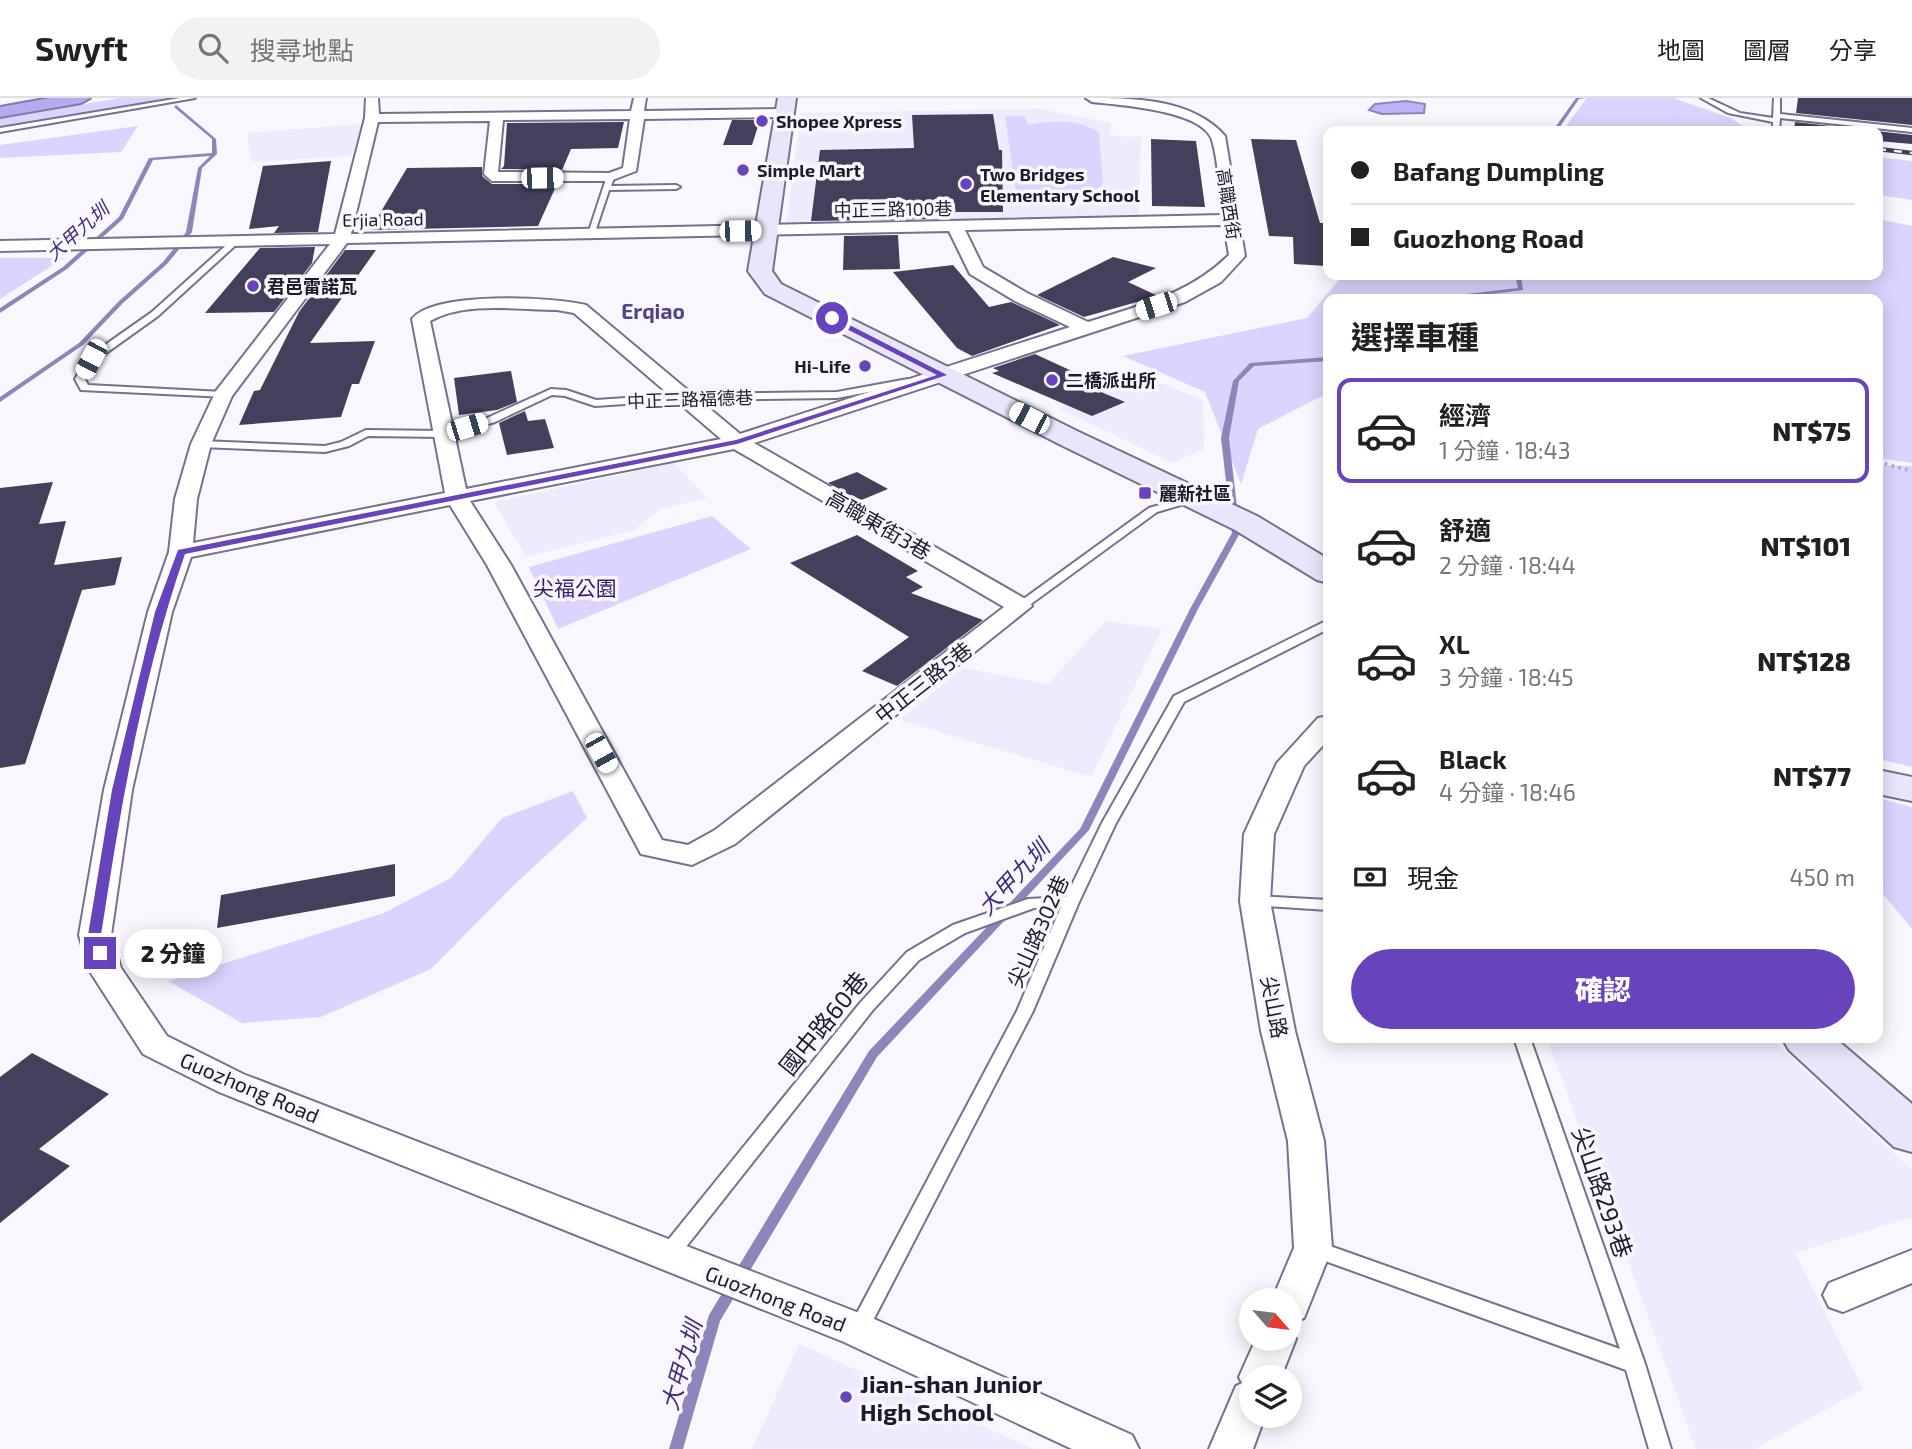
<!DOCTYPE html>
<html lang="zh-TW">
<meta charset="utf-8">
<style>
body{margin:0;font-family:"Exo 2","Noto Sans TC",sans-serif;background:#f2f2f2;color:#202124;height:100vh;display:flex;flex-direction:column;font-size:26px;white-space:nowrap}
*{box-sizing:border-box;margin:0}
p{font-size:23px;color:#757577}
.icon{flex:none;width:38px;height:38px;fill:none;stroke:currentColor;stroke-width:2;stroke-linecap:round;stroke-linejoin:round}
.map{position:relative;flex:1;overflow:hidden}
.panel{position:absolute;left:1323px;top:196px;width:560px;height:749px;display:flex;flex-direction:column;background:#fff;border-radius:14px;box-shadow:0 4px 18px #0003}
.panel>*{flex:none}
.hud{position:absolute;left:1323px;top:28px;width:560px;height:154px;border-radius:14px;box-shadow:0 4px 18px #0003;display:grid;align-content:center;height:154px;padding:0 28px;background:#fff}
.needle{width:46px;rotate:118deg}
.fabs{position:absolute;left:1239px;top:1190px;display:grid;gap:14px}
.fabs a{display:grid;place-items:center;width:63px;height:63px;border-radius:50%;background:#fff;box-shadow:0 4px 18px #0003;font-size:35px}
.end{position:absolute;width:32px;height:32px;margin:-16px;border:9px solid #6744bc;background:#fff;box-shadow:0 0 0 4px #fff}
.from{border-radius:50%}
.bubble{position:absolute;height:49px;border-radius:24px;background:#fff;box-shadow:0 4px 18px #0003;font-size:23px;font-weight:800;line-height:49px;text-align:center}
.car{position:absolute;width:21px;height:42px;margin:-21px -10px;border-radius:9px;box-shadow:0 0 5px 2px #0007;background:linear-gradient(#fff 24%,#345 0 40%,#fff 0 76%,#345 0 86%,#fff 0)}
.hud b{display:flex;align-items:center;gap:24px;height:66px;font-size:26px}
.hud b+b{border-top:2px solid #e0e0e0}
.hud i{width:18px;height:18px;background:#202124}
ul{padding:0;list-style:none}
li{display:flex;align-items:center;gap:21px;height:105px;margin:0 14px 10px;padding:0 14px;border:4px solid transparent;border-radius:14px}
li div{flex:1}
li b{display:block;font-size:26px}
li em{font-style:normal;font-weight:800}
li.active{border-color:#6744bc}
li>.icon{width:63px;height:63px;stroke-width:1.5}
h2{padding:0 28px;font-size:32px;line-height:84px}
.pay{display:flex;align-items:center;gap:18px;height:77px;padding:0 28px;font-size:26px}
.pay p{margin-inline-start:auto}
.action{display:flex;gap:14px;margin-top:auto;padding:14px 28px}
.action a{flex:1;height:80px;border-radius:42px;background:#6744bc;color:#fff;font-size:28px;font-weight:800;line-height:80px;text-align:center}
header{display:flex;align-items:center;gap:42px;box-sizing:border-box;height:98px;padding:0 35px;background:#fff;border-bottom:2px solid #e0e0e0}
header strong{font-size:33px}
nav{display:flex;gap:38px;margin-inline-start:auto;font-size:24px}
.search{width:490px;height:63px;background:#f2f2f2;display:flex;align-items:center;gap:18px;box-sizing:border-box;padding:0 24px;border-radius:38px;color:#757577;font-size:26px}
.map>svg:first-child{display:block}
</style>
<header>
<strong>Swyft</strong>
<div class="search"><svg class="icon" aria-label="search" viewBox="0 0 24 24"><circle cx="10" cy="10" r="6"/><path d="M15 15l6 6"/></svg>搜尋地點</div>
<nav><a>地圖</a><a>圖層</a><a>分享</a></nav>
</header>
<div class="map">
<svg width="1912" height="1351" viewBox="0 0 1912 1351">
<rect width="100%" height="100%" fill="#f8f7fe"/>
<path fill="#edebfc" d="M1040,11L1111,25L1110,38L1141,39L1139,120L786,127L801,15Z
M363,26L351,58L252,64L247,35Z
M1162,285L1203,302L1204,351L1172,365L1058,310L1107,291Z
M674,365L707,400L660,411L634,432L526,459L494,404Z
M1106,523L1162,531L1091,679L900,622L963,570L1048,586Z
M1547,940H1770L1912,1072V1119L1795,1155L1863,1291L1754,1351H1696Z
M799,1246L1034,1351H752Z"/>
<path fill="#dad4fe" d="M119,0H177L0,30V21Z
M1587,0H1673L1731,20L1750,33H1562Z
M1005,18H1025L1028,27C1049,23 1081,20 1099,35L1103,86C1089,101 1058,97 1040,93V100L1017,101Z
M138,28L121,54L0,60V47Z
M1878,59L1912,63V102L1878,97Z
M1878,121L1912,128V365L1878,360V201H1328V295L1258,331L1241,386L1205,294L1123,258L1307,220L1343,177H1878Z
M0,160H64L0,201Z
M1878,367L1912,368V669L1878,661Z
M712,418L751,451L558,531L529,469Z
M573,693L587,720L516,785L431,871L321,919L242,925L168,883L384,815L451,780L502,720Z
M1878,700L1912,709V831L1878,790Z"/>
<path fill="#beb2f9" stroke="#8e85ba" stroke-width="2" d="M1406,3L1425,6L1424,15L1382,16L1369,12L1375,6Z"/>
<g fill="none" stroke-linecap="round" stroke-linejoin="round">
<path fill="#8e85ba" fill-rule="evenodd" d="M1576,0H1585L1579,1L1557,33H1545L1554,31Z
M176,7L216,41L217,56L202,70L192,134L187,141L182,140L186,134L198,70L210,58L153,62L123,121L67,171L0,215V210L63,169L119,119L149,60L212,55V41L174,9Z
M175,149L180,150L167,166L123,205L83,247L0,304V299L79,245L119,203L163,164Z
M1515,177H1521L1523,192L1452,201H1437L1440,199L1518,190Z
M1328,259V263L1254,268L1239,283L1229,340L1240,435L1198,511L1089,732L877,959L720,1223L683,1351H669L709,1217L869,953L1080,731L1190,511L1232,435L1221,340L1233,283L1250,265Z"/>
</g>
<path fill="#443f5b" d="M1798,0H1912V27L1796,15Z
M993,16L999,52H1002L1003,114H925L927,121L811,123L820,52L914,50L912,17Z
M732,22H760L752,47H723Z
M624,24L618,50L571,51L562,72L501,71L504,68L507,25Z
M1795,24L1912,37V46L1878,43V33H1794Z
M1151,41L1196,43L1205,109L1152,108Z
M1251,41L1296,42L1320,125H1324L1326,168L1294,166L1293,139L1269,138Z
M331,63L318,134L274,135L279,128L249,131L263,68Z
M482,69V78L492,86H557L538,128L370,132L407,70Z
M898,137L900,171L843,172L844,138Z
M315,149L312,165L274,214L205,215L260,150Z
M345,152H376L310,245L375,243L359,286H352L341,319L239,327L254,293L260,292L299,214Z
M1113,159L1156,170L1128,184L1158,198L1084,219L1037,197Z
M953,167L989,209L1011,204L1060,227L972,258L957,250L893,174Z
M1035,256L1087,280L1077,284L1125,304L1092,318L992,275L999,273L993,270Z
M511,273L517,304L497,312L459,317L454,280Z
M525,313L528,323L545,321L554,350L507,357L499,325Z
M857,374L888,391L859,403L828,385Z
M53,384L39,426L66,423L54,467L122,459L115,487L82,492L25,666L0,670V390Z
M857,437L918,473L906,479L923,489L911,495L983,522L897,588L862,573L909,539L790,465Z
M395,766V798L217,830L221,797Z
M32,955L109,996L39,1051L70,1068L0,1125V979Z"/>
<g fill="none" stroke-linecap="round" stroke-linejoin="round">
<g stroke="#767190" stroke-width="4">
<path id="lane" d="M180,0H195L0,34V30Z
M1701,0H1708L1740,15L1773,20L1774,0H1780V16L1912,30V34L1780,20L1779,33H1773V24L1728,15Z
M607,78L614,80L611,88L676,87L680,89L676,91L609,92L594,137L587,139Z
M232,142L239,144L158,218L95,263L85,281L88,287L223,294L228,297L226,299L81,292L75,281L88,259L152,214Z
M908,281L911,282V286L837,300L686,302L595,308L565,298L552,297L495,324L444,339L368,338L349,348L325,354L201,349L196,346L201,343L325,348L341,344L366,332L443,333L487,320L551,291L566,292L596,302L686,296L837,294Z
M1194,397L1199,400L1198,402L1157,414L1024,511L1020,512L1014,508L1149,410Z
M1328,522V531L1184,604L1116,725L1079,804L1033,913L865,1238L858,1241L851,1238L848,1232L1017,913L1061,809L1034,810L965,835L919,862L872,913L674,1164L667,1166L660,1164L657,1158L660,1152L860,905L907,854L953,827L1028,801L1066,799L1102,725L1174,598Z
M1255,798L1328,802V812L1250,807L1247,803L1250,799Z
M1514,940H1530L1645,1266L1671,1351H1649L1626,1272L1306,1156L1303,1150L1306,1144L1313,1142L1620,1251Z"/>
</g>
<g stroke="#767190" stroke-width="4">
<path id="street" d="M366,0H378L379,16L631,13L634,0H646L644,13L786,11L793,15L786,19L644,21L636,73L610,83H492L484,76L490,23L378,24L351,136L1223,117C1219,93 1219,66 1212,42C1203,12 1118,7 1092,4L1086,0C1132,0 1192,0 1225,38L1245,158L1221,184L1185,204L754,345L1029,503L1032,508L735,746L692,767L641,756L487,467L450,407L191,459L172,514L132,692L111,837L121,870L167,938L243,976L872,1220L1132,1337L1139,1351H1072L844,1244L219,994L143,956L89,872L79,837L104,692L148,514L169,454L175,401L191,346L216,293L330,146L0,153V143L335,136L365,20ZM630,21L623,70L609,75L498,74L503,22ZM1224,127L1229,157C1188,197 1141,207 1088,224L1027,195L983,169L965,132ZM949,133L970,176L1015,203L1070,229L740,336L586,207C553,199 434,193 412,221L445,395L193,445L197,401L211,346L232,298L347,145ZM557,212L574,215L721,341L466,391L430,223C466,203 517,212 557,212ZM734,351L1004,509L715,732L688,747L662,742L511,467L470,403Z
M1328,618V642L1304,668L1274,736L1270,803L1295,933L1324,1043L1332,1150L1304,1220L1290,1225V1202H1272L1294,1150L1288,1043L1261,933L1240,803L1244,736L1277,665L1318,620Z
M1912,1152V1185L1843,1214L1829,1209L1823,1197L1829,1185Z
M1290,1228L1296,1241L1281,1279H1251V1318H1265L1253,1351H1209L1236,1288L1242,1285L1239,1279L1256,1241H1290Z"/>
</g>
<g stroke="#767190" stroke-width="4">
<path id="secondary" d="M778,0H796L772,173L781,186L1079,334L1257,418L1328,461V485L1317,482L1235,432L1059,346L765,196L748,173Z
M1878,672L1912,679V703L1878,696Z
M1782,940H1835L1912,1006V1054L1894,1049L1789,952Z"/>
</g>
<g stroke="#8178ab" stroke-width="4">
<path id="highway" d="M50,0H90L81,5L0,19V9Z"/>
</g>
<path stroke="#acaab3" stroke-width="3.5" stroke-dasharray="2.5 4.5" stroke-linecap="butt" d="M1878,364L1912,373"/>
<use href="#lane" fill="#fff" fill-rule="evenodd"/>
<use href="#street" fill="#fff" fill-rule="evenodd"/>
<use href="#secondary" fill="#e9e6fb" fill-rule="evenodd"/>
<use href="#highway" fill="#b7aaf1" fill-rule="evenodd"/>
<g stroke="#43414d" stroke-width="4.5">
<path id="rail" d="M1878,51L1912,55"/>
</g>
<use href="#rail" stroke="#f8f7fe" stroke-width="2.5" stroke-dasharray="8" stroke-linecap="butt"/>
</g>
<path fill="#6744bc" d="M832,218L947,277L737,346L185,456C142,579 121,708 101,837L106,855L100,859L95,858L88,837L112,692L155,514L178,452L736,342L937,277L829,222Z"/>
<g fill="#6744bc" stroke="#f8f7fe" stroke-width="2.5">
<circle cx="762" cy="23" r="7"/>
<circle cx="743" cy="72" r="7"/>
<circle cx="966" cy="86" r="7"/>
<circle cx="253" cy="188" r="7"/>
<circle cx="865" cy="268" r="7"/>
<circle cx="1052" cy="282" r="7"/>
<rect x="1138" y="388" width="14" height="14" rx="3.5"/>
<circle cx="846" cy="1299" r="7"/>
</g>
<g text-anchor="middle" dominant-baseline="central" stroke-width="7" stroke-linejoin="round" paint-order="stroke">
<g font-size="18" font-weight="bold" fill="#1d1b28" stroke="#f8f7fe" text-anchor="start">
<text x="776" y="23">Shopee Xpress</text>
<text x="757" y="72">Simple Mart</text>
<text x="980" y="76">Two Bridges<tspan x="980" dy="21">Elementary School</tspan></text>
<text x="267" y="188">君邑雷諾瓦</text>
<text x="851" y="268" text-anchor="end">Hi-Life</text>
<text x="1066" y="282">二橋派出所</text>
<text x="1159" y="395">麗新社區</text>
</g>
<g font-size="18" fill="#1d1b28" stroke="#f8f7fe">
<text transform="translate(1229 106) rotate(81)">高職西街</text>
<text transform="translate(893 111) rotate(-1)">中正三路100巷</text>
<text transform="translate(383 121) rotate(-1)">Erjia Road</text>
<text transform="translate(690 301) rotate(-2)">中正三路福德巷</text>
</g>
<g font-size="19" font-style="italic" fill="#422b7b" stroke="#f8f7fe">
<text transform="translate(77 133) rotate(-42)">大甲九圳</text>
</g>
<g font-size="21" font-weight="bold" fill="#534583" stroke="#f8f7fe">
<text x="653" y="212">Erqiao</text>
</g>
<g font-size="21" fill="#1d1b28" stroke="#f8f7fe">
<text transform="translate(879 426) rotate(30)">高職東街3巷</text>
<text transform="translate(923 584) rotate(-38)">中正三路5巷</text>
<text transform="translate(1037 833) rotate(-66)">尖山路302巷</text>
<text transform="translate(1275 909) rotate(79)">尖山路</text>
<text transform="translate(250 989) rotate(23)">Guozhong Road</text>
<text transform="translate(776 1200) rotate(21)">Guozhong Road</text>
</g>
<g font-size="21" fill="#351c6b" stroke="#f8f7fe">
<text x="575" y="489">尖福公園</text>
</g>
<g font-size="23" font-style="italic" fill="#422b7b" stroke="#f8f7fe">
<text transform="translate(1013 779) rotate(-47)">大甲九圳</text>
<text transform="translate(681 1267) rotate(-74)">大甲九圳</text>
</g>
<g font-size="24" fill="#1d1b28" stroke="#f8f7fe">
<text transform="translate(823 925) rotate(-51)">國中路60巷</text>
<text transform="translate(1603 1094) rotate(71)">尖山路293巷</text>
</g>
<g font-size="24" font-weight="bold" fill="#1d1b28" stroke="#f8f7fe" text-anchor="start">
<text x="860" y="1285">Jian-shan Junior<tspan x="860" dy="28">High School</tspan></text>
</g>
</g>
</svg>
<div class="fabs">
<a><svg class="needle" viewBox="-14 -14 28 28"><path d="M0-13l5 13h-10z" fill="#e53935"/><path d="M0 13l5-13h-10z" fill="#757577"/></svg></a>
<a><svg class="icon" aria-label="layers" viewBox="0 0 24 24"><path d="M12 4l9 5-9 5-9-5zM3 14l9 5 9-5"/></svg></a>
</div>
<i class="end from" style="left:832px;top:220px"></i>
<i class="end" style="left:100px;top:855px"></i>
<div class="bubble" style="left:124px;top:831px;width:98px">2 分鐘</div>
<i class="car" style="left:542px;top:80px;rotate:89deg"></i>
<i class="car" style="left:740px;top:133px;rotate:89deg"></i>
<i class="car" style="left:1156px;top:208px;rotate:252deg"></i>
<i class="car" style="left:91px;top:261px;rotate:208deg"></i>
<i class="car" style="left:1029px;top:320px;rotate:297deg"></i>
<i class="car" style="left:467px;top:329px;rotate:73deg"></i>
<i class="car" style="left:601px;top:655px;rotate:151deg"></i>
<div class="hud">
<b><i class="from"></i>Bafang Dumpling</b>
<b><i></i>Guozhong Road</b>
</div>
<section class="panel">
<h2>選擇車種</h2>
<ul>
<li class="active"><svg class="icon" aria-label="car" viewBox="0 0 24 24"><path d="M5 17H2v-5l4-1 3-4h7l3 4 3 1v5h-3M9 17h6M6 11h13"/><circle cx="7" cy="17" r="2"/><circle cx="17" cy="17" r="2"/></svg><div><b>經濟</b><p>1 分鐘 · 18:43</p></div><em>NT$75</em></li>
<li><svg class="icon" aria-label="car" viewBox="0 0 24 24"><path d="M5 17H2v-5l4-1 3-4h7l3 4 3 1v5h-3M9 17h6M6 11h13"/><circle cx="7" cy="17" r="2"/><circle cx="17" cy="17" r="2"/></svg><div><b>舒適</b><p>2 分鐘 · 18:44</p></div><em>NT$101</em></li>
<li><svg class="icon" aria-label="car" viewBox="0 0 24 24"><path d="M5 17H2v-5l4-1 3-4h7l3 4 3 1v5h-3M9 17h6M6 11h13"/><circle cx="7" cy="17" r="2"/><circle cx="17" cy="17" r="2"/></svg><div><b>XL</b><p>3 分鐘 · 18:45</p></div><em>NT$128</em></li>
<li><svg class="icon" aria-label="car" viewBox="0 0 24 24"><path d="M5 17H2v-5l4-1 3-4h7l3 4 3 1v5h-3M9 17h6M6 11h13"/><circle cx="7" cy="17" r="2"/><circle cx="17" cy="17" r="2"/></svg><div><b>Black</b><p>4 分鐘 · 18:46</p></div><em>NT$77</em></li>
</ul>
<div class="pay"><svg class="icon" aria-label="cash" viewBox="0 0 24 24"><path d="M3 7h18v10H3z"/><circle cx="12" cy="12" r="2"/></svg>現金<p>450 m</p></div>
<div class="action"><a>確認</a></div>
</section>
</div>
